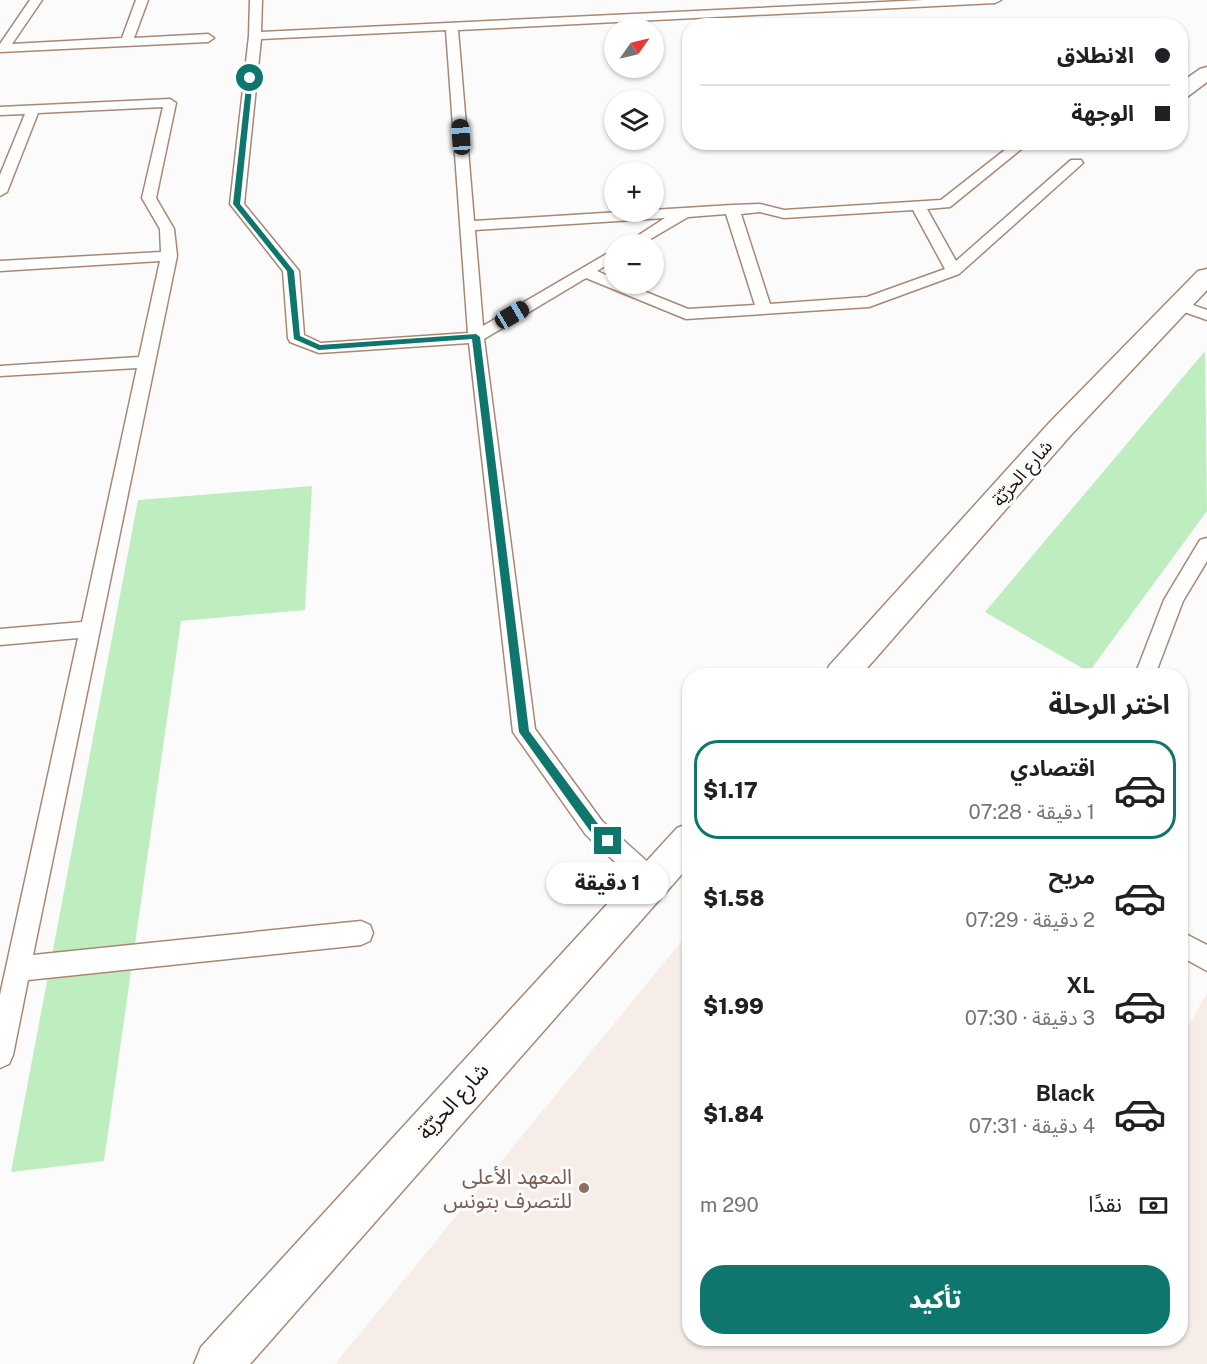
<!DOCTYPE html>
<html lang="ar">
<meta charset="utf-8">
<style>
body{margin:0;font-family:"Public Sans","Noto Sans Arabic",sans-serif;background:#f2f2f2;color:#202124;direction:rtl;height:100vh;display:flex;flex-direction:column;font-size:22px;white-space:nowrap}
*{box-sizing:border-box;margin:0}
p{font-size:20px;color:#757577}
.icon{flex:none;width:33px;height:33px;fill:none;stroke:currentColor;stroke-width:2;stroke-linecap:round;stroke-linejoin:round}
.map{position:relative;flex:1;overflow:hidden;direction:ltr}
.panel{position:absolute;left:682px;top:668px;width:506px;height:678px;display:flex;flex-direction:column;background:#fff;border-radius:24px;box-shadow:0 2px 4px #0004;direction:rtl}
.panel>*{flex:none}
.hud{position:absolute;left:682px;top:18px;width:506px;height:132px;border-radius:24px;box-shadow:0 2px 4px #0004;direction:rtl;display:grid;align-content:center;height:132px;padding:0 18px;background:#fff}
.needle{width:39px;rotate:56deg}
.controls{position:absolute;left:604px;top:18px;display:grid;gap:12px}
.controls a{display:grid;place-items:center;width:60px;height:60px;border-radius:50%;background:#fff;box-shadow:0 2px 4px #0004;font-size:30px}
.end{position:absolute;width:27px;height:27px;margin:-14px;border:8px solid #0f766e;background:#fff;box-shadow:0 0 0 3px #fff}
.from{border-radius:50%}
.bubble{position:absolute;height:42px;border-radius:21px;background:#fff;box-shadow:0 2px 4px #0004;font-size:20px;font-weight:800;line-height:42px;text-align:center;direction:rtl}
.car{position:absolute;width:18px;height:36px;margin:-18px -9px;border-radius:8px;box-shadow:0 0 4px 2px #0007;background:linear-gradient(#222 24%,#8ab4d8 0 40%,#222 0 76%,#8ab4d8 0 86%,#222 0)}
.hud b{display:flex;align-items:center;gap:21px;height:57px;font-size:22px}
.hud b+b{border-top:2px solid #e0e0e0}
.hud i{width:15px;height:15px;background:#202124}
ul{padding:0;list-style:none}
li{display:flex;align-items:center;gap:18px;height:99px;margin:0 12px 9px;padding:0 6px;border:3px solid transparent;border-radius:24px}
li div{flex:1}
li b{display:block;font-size:22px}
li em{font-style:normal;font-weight:800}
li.selected{border-color:#0f766e}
li>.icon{width:54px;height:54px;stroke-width:1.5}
h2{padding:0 18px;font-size:27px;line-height:72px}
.pay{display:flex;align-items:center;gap:15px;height:66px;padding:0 18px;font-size:22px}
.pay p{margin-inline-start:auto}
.button{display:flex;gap:12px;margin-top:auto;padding:12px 18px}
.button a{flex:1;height:69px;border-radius:24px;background:#0f766e;color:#fff;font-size:24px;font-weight:800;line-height:69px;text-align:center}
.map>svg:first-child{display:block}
</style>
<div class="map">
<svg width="1207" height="1364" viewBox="0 0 1207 1364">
<rect width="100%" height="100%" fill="#fbfbfb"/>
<path fill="#f7ede8" d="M690,931V1338H1180L1181,1039L1207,993V1364H335Z"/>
<path fill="#beedc0" d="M1205,351L1207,511L1089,672L985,612Z
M312,486L305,610L181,621L104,1161L11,1172L138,500Z"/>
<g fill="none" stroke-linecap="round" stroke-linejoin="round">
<g stroke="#a98873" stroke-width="3">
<path id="lane" d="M30,0H42L12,44L122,38L136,0H148L134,38L208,34L214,38L208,42L0,52V44Z
M250,0H262L261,32L924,0H1001L995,3L458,30L474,221L732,205L760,204L784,210L941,200L1015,142H1030L950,207L927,209L956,261L1071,160H1081L1083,163L959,274L869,307L686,319L586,278L484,339L535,729L602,821L660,873L664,881L660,889L652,892L644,889L586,835L513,732L469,343L319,353L290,342L288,338L283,271L230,204L249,36ZM446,30L468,333L321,343L304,335L299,271L244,204L261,39ZM913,210L945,269L867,297L770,304L741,214L760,212L784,218ZM726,214L755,305L688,309L626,284H615V279L597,271L615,260V249L483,326L475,230L665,218L625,244H642L688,217Z
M170,99L176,103L156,198L174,229L177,256L33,955L361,921L370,925L373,933L370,941L361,945L28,980L13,1055L9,1064L0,1068V995L78,638L0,645V629L82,622L137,368L0,376V366L139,357L160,261L0,271V261L161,252L160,229L142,198L163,107L38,113L7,192L0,196V175L25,114L0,115V107Z
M1179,300L1207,310V320L1173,308L1171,305Z
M1207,538V561L1183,601L1155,675H1135L1164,600L1200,540Z
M1180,931L1207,945V971L1180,956Z"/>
</g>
<g stroke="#a98873" stroke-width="3">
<path id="street" d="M1207,67V82L1187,97L1180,99V83L1200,69Z"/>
</g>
<g stroke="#a98873" stroke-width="3">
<path id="secondary" d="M1207,269V290L1070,436L861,675H825L829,666L1050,422L1198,271Z
M690,823V865L250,1364H194L201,1347L677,828Z"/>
</g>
<use href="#lane" fill="#fff" fill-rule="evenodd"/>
<use href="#street" fill="#fff" fill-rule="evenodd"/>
<use href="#secondary" fill="#fff" fill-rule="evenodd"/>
</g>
<path fill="#0f766e" d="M250,76L253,78L240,204L294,271L300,336L320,345L476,334L480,337L529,731L598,824L612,837V844H605L590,831L519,732L472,339L319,350L294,339L287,271L233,204L247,78Z"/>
<circle fill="#8d6e63" stroke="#fbfbfb" stroke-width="2" cx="584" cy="1188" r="6"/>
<g text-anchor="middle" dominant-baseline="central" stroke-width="6" stroke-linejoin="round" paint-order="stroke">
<g font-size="18" fill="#1c1009" stroke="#fbfbfb">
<text transform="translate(1022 473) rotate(-49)">شارع الحرّيّة</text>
</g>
<g font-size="21" fill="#1c1009" stroke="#fbfbfb">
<text transform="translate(453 1101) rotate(-48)">شارع الحرّيّة</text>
</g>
<g font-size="21" fill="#785e54" stroke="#fbfbfb" text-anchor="end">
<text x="572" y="1176">المعهد الأعلى<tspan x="572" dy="24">للتصرف بتونس</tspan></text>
</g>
</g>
</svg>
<div class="controls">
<a><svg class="needle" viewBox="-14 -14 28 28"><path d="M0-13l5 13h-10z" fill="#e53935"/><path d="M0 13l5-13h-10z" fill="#757577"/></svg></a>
<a><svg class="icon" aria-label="layers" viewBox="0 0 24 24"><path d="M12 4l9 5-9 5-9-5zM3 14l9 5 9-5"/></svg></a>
<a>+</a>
<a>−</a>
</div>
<i class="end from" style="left:250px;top:78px"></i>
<i class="end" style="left:608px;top:841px"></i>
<div class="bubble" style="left:546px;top:862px;width:123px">1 دقيقة</div>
<i class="car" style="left:461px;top:137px;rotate:356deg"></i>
<i class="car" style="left:512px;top:315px;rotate:60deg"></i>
<div class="hud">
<b><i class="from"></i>الانطلاق</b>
<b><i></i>الوجهة</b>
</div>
<section class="panel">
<h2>اختر الرحلة</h2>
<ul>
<li class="selected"><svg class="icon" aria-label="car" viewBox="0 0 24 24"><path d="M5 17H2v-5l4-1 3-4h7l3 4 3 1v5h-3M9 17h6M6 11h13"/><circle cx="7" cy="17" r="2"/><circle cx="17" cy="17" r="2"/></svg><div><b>اقتصادي</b><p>1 دقيقة · 07:28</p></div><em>$1.17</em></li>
<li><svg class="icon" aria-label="car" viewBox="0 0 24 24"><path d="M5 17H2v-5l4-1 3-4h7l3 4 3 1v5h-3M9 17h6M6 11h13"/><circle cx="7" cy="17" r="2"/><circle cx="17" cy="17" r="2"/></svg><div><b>مريح</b><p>2 دقيقة · 07:29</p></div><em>$1.58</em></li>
<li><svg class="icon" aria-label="car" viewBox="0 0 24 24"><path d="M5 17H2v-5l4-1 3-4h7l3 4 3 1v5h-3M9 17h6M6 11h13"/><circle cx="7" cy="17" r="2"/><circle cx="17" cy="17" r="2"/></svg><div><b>XL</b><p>3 دقيقة · 07:30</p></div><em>$1.99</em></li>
<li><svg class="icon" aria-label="car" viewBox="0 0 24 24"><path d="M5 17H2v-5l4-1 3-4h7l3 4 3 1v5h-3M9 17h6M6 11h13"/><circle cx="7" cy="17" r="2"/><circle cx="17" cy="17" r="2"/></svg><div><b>Black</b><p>4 دقيقة · 07:31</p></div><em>$1.84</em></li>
</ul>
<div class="pay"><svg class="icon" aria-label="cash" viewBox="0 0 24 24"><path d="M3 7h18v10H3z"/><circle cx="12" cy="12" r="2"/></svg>نقدًا<p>290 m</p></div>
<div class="button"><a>تأكيد</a></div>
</section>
</div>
